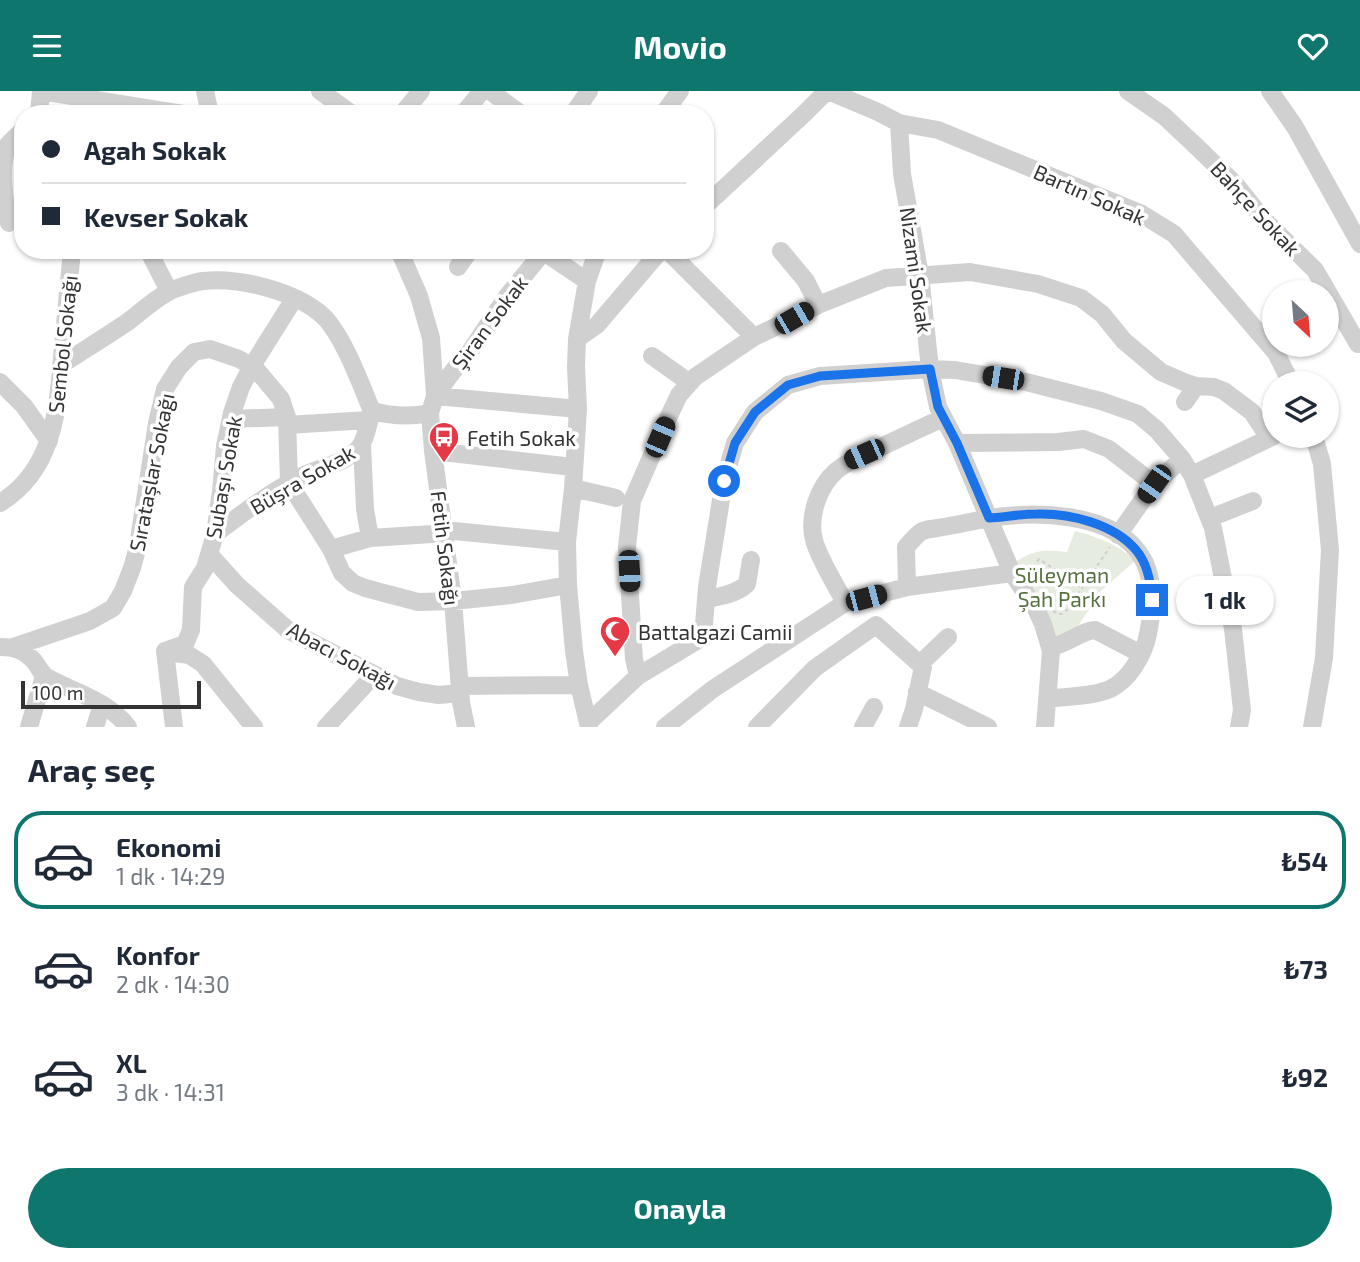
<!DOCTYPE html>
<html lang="tr">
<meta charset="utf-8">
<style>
body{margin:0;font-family:"Exo 2",sans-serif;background:#f2f2f3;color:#1f2937;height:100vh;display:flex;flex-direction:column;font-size:26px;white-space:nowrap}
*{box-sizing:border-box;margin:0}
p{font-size:23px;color:#747a83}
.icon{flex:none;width:38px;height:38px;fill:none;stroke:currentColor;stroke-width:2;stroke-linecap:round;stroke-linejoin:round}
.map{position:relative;height:636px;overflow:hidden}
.details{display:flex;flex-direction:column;background:#fff;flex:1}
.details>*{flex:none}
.top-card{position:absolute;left:14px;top:14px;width:700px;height:154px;border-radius:28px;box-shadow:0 2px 5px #0004;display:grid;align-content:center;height:154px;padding:0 28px;background:#fff}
.needle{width:46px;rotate:154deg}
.controls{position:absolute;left:1262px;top:189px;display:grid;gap:14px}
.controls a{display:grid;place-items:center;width:77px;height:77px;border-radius:50%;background:#fff;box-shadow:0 2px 5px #0004;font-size:35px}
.scale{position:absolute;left:21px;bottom:18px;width:180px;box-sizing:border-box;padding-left:7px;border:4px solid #333;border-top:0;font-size:19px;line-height:24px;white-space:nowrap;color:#333;-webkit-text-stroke:5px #fff;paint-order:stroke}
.end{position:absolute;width:32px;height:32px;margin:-16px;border:9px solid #1a73e8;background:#fff;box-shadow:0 0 0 4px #fff}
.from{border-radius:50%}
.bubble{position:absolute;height:49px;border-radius:24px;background:#fff;box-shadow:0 2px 5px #0004;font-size:23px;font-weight:700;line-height:49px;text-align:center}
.car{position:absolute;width:21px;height:42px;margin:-21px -10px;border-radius:9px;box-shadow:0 0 5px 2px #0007;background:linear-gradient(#222 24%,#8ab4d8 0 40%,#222 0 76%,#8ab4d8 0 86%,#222 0)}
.top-card b{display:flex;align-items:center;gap:24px;height:66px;font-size:26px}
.top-card b+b{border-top:2px solid #e0e1e3}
.top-card i{width:18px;height:18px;background:#1f2937}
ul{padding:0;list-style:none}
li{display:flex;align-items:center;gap:21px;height:98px;margin:0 14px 10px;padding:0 14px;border:4px solid transparent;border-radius:28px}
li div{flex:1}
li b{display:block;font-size:26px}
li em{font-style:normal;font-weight:700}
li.on{border-color:#0f766e}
li>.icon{width:63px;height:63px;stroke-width:1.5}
h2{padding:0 28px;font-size:32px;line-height:84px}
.primary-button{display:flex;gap:14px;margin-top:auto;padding:14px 28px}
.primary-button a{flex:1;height:80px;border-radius:42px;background:#0f766e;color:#fff;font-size:28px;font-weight:700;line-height:80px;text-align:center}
header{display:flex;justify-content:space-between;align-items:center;height:91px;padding:0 28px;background:#0f766e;color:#fff;font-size:32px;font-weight:700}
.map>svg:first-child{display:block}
</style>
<header><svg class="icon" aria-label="menu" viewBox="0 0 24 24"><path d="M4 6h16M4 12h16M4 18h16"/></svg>Movio<svg class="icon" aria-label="heart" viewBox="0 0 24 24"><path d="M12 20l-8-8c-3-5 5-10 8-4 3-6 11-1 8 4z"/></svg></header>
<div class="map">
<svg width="1360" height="636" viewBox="0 0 1360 636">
<rect width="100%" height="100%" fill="#fff"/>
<path fill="#e6ecdf" d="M1075,440C1097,446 1119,453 1135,470L1101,500L1078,535L1073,539L1051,547L1015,471C1037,458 1042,459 1067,461Z"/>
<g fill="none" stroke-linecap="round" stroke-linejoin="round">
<path stroke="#cdcdcd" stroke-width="2" stroke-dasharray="3.5 3.5" stroke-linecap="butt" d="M1029,482L1039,468L1081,496
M1053,520L1058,523H1062L1067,519L1110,456"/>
<path stroke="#d0d0d0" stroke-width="18" d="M41,0L183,23
M205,0L210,23
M320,0L352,23
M490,0L521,23
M828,0L878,21L899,32L938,39L1140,122L1174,143L1276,262L1291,292
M1128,0L1164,25L1197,56L1236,94L1264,129L1315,179L1358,253H1360
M1270,0L1295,36L1360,153
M39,23L41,0
M402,23L421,0
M463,23L482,0
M573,23L589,0
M663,23L680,0
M899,32L902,83L920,184L930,278L938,316L957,352L1012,482L1035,516L1043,533L1051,560L1045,636
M705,115L805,22L827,0
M9,132C4,109 0,78 7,55C11,50 18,44 23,39
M148,159L169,200
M399,159L419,205L431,247L435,305L430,322L433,360L453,510L461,611L466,636
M541,159L587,190
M667,159L754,246
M781,160L806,190L818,214
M458,176L470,159
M577,248L597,234L661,159
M652,265L690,292
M61,274C84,259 107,245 129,230C142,220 157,206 172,199C181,196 193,191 203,190C239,186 296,200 323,225C343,244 361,294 372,320C391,325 411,326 430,322
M0,291L24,315L49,350
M435,305L453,280L467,265L508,204L545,159
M435,305L578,318
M1185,311L1196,295
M231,328L287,326
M287,334L369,329
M957,352L1058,351L1084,348L1109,358L1154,393L1182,368
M362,354L365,418L370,447
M433,360L573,376
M1192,384L1274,345
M573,397L616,407
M0,412C56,378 58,314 63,255C66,223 69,191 72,159
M1210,427L1253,410
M215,443C241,423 268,403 296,388C315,377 340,375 356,360C366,352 368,332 372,320
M1118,444L1154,393
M331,458L370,447L432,443L444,439L567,451
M209,463L237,494L288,539L397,595L419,601L439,604L460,602
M907,496L906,456C911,451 916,444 921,441C925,438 933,438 937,437C951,435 965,432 979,429C1027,419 1117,418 1144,470C1155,493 1153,519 1148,543C1144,564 1129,589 1110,598C1092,606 1067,605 1047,608
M706,508C720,506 736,503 747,493L751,469
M845,512C836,494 819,468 814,449C808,426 818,396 836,380C849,369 864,364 879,357C900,347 921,337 943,327
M0,556C14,556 24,559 34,570C39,576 41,583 48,587C76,602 107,609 128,636
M13,556L90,530L113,517L123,500L132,477L138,455L157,332L165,298L179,276L194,261L210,258L239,268L255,277L281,308L287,326L289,392L331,458L342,482L353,492L365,497L418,511L453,510L512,504L568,494
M1050,556C1067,554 1080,540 1095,539L1141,563
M165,560L185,553L191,539L193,496L205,477L215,443L221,400L225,355L232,322L241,296L252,275L294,208
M165,560L174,636
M168,561L189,564L203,573L254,636
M920,573L948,546
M638,585L634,568L627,456L632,410L669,325L679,304L695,286L754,246L794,227L818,214L886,187L970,181L1038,193L1081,207L1102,223L1124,250L1161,281L1184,291L1196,295L1214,296L1224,300L1252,321L1269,347
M460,595L579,594
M917,601L988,636
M589,631L638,585L703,546L707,496L724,390L735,352L755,321L788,294L820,285L930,278L955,279L1026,291L1101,310L1138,323L1157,339L1182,368L1192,384L1213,437L1233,538L1242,619L1239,636
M29,636L44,585
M95,636L102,613
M326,636L374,584
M589,636L579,594L574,560L568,494L567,451L573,397L578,318L576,276L577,248L587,190L598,159
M665,636L713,598L845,512L907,496L1012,482
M757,636L815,577L876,534L923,576L914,618L908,636
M863,636L874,616
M1312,636L1324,567L1330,459L1322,373L1314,345"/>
</g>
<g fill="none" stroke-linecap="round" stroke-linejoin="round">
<path stroke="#1a73e8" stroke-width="9" d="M724,390L735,352L755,321L788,294L820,285L930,278L938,316L957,352L989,427C1005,426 1021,423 1037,423C1070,422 1114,433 1136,459C1148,473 1151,492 1152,509"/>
</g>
<defs>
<g id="bus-pin" transform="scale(1.575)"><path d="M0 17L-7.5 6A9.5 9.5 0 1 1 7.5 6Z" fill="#e63946" stroke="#fff"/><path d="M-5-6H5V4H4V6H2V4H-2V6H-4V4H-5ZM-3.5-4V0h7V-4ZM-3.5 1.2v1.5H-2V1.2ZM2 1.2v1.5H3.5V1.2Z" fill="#fff"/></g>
<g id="mosque-pin" transform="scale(1.575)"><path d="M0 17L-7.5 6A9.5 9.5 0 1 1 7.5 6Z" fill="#e63946" stroke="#fff"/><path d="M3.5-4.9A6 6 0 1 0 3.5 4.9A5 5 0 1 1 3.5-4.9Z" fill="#fff"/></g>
</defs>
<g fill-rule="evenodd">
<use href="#bus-pin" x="444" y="346"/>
<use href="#mosque-pin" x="615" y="540"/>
</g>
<g text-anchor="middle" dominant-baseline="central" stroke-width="7" stroke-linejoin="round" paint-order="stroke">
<g font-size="21" fill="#333" stroke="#fff">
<text transform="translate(1090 103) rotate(24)">Bartın Sokak</text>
<text transform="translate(1256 117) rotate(47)">Bahçe Sokak</text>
<text transform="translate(917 179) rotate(82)">Nizami Sokak</text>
<text transform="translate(489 231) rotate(-53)">Şiran Sokak</text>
<text transform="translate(62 253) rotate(-84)">Sembol Sokağı</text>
<text transform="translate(151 381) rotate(-79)">Sırataşlar Sokağı</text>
<text transform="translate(223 386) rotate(-80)">Subaşı Sokak</text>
<text transform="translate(302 388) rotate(-30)">Büşra Sokak</text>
<text transform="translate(446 457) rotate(83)">Fetih Sokağı</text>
<text transform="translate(342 564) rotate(28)">Abacı Sokağı</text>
</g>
<g font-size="21" fill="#333" stroke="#fff" text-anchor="start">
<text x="467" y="346">Fetih Sokak</text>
<text x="638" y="540">Battalgazi Camii</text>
</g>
<g font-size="21" fill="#56703f" stroke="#fff">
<text x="1062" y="483">Süleyman<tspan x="1062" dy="24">Şah Parkı</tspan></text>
</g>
</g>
</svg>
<div class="controls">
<a><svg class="needle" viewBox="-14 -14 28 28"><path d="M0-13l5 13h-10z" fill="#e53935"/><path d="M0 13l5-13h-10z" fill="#747a83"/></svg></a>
<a><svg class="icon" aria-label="layers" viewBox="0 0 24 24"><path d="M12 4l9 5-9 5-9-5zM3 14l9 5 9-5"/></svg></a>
</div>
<div class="scale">100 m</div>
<i class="end from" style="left:724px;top:390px"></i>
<i class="end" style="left:1152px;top:509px"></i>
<div class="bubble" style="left:1176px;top:485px;width:98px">1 dk</div>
<i class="car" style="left:794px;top:227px;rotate:60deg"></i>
<i class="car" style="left:1003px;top:287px;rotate:279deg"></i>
<i class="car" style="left:660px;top:346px;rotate:23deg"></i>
<i class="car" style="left:864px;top:363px;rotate:246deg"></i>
<i class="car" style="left:1154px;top:393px;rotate:215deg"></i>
<i class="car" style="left:629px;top:480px;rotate:177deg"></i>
<i class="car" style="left:866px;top:507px;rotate:75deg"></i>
<div class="top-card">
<b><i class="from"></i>Agah Sokak</b>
<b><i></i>Kevser Sokak</b>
</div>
</div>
<section class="details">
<h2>Araç seç</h2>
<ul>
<li class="on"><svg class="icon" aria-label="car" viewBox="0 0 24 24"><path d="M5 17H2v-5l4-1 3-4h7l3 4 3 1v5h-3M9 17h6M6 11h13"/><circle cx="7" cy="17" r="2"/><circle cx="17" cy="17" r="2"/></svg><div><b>Ekonomi</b><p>1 dk · 14:29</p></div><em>₺54</em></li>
<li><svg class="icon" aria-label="car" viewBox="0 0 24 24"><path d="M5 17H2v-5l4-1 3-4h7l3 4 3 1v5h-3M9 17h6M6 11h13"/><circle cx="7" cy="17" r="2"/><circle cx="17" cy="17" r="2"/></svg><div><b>Konfor</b><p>2 dk · 14:30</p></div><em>₺73</em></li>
<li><svg class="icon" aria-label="car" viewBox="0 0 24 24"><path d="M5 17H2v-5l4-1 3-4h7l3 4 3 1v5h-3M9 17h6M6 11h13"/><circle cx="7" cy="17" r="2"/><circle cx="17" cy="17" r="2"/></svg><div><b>XL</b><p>3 dk · 14:31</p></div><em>₺92</em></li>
</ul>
<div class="primary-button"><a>Onayla</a></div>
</section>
